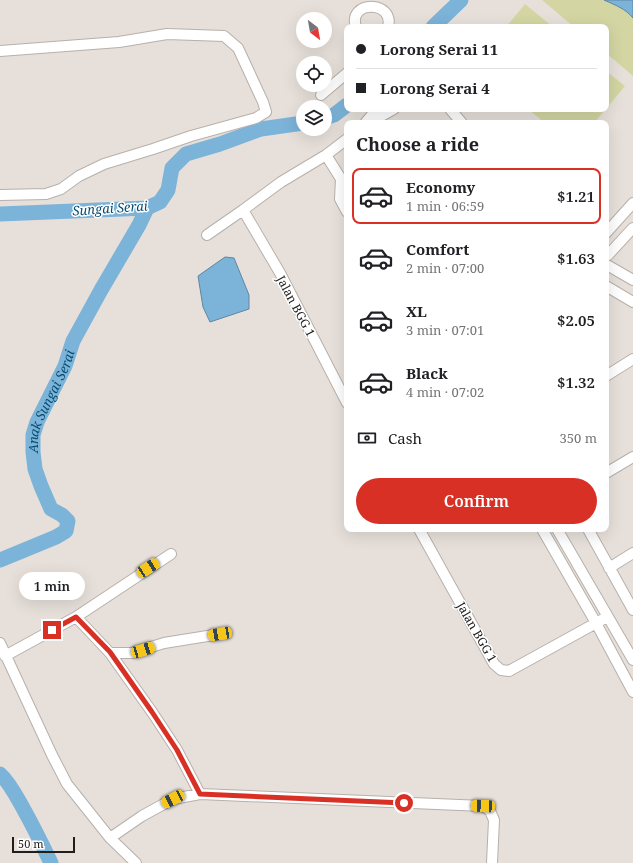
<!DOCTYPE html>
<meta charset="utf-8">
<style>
body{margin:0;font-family:"Noto Serif",serif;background:#f6f6f6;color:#202124;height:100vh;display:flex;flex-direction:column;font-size:15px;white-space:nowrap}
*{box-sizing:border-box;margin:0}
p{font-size:13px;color:#757577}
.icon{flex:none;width:22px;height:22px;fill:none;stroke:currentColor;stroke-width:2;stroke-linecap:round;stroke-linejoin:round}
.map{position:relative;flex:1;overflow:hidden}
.sheet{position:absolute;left:344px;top:120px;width:265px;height:412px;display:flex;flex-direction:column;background:#fff;border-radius:8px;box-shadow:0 4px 16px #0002}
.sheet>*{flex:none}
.hud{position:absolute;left:344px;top:24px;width:265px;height:88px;border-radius:8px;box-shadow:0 4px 16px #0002;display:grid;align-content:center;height:88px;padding:0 12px;background:#fff}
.needle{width:26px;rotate:149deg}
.tools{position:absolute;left:296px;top:12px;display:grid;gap:8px}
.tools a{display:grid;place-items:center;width:36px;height:36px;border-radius:50%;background:#fff;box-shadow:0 4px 16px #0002;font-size:20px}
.scale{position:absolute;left:12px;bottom:10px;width:63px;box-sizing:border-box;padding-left:4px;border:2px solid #201d1b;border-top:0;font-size:11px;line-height:14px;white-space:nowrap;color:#201d1b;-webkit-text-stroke:3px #fff;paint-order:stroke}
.end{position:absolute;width:18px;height:18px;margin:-9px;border:5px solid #d93025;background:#fff;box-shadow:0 0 0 2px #fff}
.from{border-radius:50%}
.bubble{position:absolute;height:28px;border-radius:14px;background:#fff;box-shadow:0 4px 16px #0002;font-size:13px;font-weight:600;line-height:28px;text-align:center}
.car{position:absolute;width:12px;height:24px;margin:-12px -6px;border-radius:5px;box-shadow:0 0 3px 1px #0007;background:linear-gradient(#f5c518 24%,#345 0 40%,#f5c518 0 76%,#345 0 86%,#f5c518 0)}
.hud b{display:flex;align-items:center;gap:14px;height:38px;font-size:15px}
.hud b+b{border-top:1px solid #e0e0e0}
.hud i{width:10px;height:10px;background:#202124}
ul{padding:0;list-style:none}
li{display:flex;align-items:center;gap:12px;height:56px;margin:0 8px 6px;padding:0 4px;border:2px solid transparent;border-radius:8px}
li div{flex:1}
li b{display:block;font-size:15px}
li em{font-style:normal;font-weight:600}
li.on{border-color:#d93025}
li>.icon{width:36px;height:36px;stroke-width:1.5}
h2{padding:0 12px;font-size:18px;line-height:48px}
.pay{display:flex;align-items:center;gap:10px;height:44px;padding:0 12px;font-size:15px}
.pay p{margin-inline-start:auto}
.button{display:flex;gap:8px;margin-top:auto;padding:8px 12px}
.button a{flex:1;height:46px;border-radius:24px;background:#d93025;color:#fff;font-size:16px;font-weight:600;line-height:46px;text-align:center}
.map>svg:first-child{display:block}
</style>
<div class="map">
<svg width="633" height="863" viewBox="0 0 633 863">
<rect width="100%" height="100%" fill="#e7e0da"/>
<path fill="#d3d6a2" d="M542,0H633V76L606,53V27H574Z
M525,4L553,27H506Z
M606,71L625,86L606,109Z
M528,109H606L594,123H545Z"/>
<path fill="#7cb3d9" stroke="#6086a0" d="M604,0H633V18C626,9 615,5 604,0Z
M225,257L234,258L249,295V309L210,322L203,307L198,276Z"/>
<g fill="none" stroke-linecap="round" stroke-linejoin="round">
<g stroke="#7cb3d9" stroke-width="15">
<path d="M433,27L461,0"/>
<path d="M325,118L334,115L347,105"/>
<path d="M0,214L147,208L160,202L168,190L172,168L186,154L220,144L261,129L303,123"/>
<path id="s1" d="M0,560L56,537L66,531L68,521L62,515L51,509L41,486L35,469L33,452V435L37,422L65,366L73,341L101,290L139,225L147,208"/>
<path d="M0,774C10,783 16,796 23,808C33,826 42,844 51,863"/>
</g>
<g stroke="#b7b0ab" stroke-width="12">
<path id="minor" d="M356,27C347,0 395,0 388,27
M0,51L119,42L167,34L224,36L238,48L263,102L266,112L256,118L191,136L153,149L104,164L79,176L61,189L46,194L0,195
M321,95L347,73
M450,109L462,123
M366,122L377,109
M369,123L394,109
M326,155L341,179L340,199L347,212
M243,210L280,273L347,403
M606,233L633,203
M207,235L243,210L281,182L326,155L347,139
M608,255L633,228
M607,265L633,280
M606,286L633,302
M606,376L633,359
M606,473L633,457
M419,529L494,664L501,670L509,671L607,617
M542,529L596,623L633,692
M557,529L633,660
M588,529L633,610
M609,568L633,553
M76,617L110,653L152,712L177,750L200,794
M0,643L52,755L67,784L110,838L136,863
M110,653H132L164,643L220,634
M5,656L76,617L171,554
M110,838L142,816L173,799L200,794L483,806L490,811L494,820L492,863"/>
</g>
<use href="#minor" stroke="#fff" stroke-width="10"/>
</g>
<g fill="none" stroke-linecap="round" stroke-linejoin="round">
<path stroke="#d93025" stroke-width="5" d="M52,630L76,617L110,652L152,712L177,750L200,794L404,803"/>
</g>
<g text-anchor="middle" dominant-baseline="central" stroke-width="3" stroke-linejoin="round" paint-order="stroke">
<g font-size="12" fill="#201d1b" stroke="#fff">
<text transform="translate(296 306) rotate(62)">Jalan BGG 1</text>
<text transform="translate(477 632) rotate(60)">Jalan BGG 1</text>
</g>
<g font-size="13" font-style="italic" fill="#064d72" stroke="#fff">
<text transform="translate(110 208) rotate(-4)">Sungai Serai</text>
<text stroke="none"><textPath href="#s1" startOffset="218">Anak Sungai Serai</textPath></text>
</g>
</g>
</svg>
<div class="tools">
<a><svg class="needle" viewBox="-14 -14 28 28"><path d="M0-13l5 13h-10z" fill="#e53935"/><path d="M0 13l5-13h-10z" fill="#757577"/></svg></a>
<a><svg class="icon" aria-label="locate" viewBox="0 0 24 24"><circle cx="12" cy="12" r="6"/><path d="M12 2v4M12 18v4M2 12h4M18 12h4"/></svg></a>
<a><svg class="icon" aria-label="layers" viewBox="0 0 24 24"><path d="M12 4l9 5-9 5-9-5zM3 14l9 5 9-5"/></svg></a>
</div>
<div class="scale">50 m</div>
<i class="end from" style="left:404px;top:803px"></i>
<i class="end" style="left:52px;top:630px"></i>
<div class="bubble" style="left:19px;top:572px;width:66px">1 min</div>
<i class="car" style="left:148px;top:568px;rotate:57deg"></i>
<i class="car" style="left:220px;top:634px;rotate:260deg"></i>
<i class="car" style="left:143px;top:650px;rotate:73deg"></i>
<i class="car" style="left:173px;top:799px;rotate:243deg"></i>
<i class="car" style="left:483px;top:806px;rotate:272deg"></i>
<div class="hud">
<b><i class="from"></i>Lorong Serai 11</b>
<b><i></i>Lorong Serai 4</b>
</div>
<section class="sheet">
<h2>Choose a ride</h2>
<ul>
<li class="on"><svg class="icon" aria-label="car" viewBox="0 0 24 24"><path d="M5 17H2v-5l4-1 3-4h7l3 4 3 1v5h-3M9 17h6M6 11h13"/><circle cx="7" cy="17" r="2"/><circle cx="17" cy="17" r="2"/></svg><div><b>Economy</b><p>1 min · 06:59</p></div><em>$1.21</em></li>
<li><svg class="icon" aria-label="car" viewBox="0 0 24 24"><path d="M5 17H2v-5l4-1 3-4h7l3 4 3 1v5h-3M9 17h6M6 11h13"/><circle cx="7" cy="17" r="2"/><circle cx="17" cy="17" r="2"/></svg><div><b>Comfort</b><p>2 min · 07:00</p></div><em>$1.63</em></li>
<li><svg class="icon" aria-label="car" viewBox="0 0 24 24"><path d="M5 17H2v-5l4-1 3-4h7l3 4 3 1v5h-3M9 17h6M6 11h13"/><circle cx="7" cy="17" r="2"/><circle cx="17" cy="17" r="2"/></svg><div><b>XL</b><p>3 min · 07:01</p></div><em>$2.05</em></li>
<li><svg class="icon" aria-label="car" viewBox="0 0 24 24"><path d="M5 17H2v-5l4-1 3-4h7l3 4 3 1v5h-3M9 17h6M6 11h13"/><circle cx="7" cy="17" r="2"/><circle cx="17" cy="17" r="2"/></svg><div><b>Black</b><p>4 min · 07:02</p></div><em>$1.32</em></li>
</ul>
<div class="pay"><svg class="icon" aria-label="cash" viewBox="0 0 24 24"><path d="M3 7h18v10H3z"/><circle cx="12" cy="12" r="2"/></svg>Cash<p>350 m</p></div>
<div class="button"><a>Confirm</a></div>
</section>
</div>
